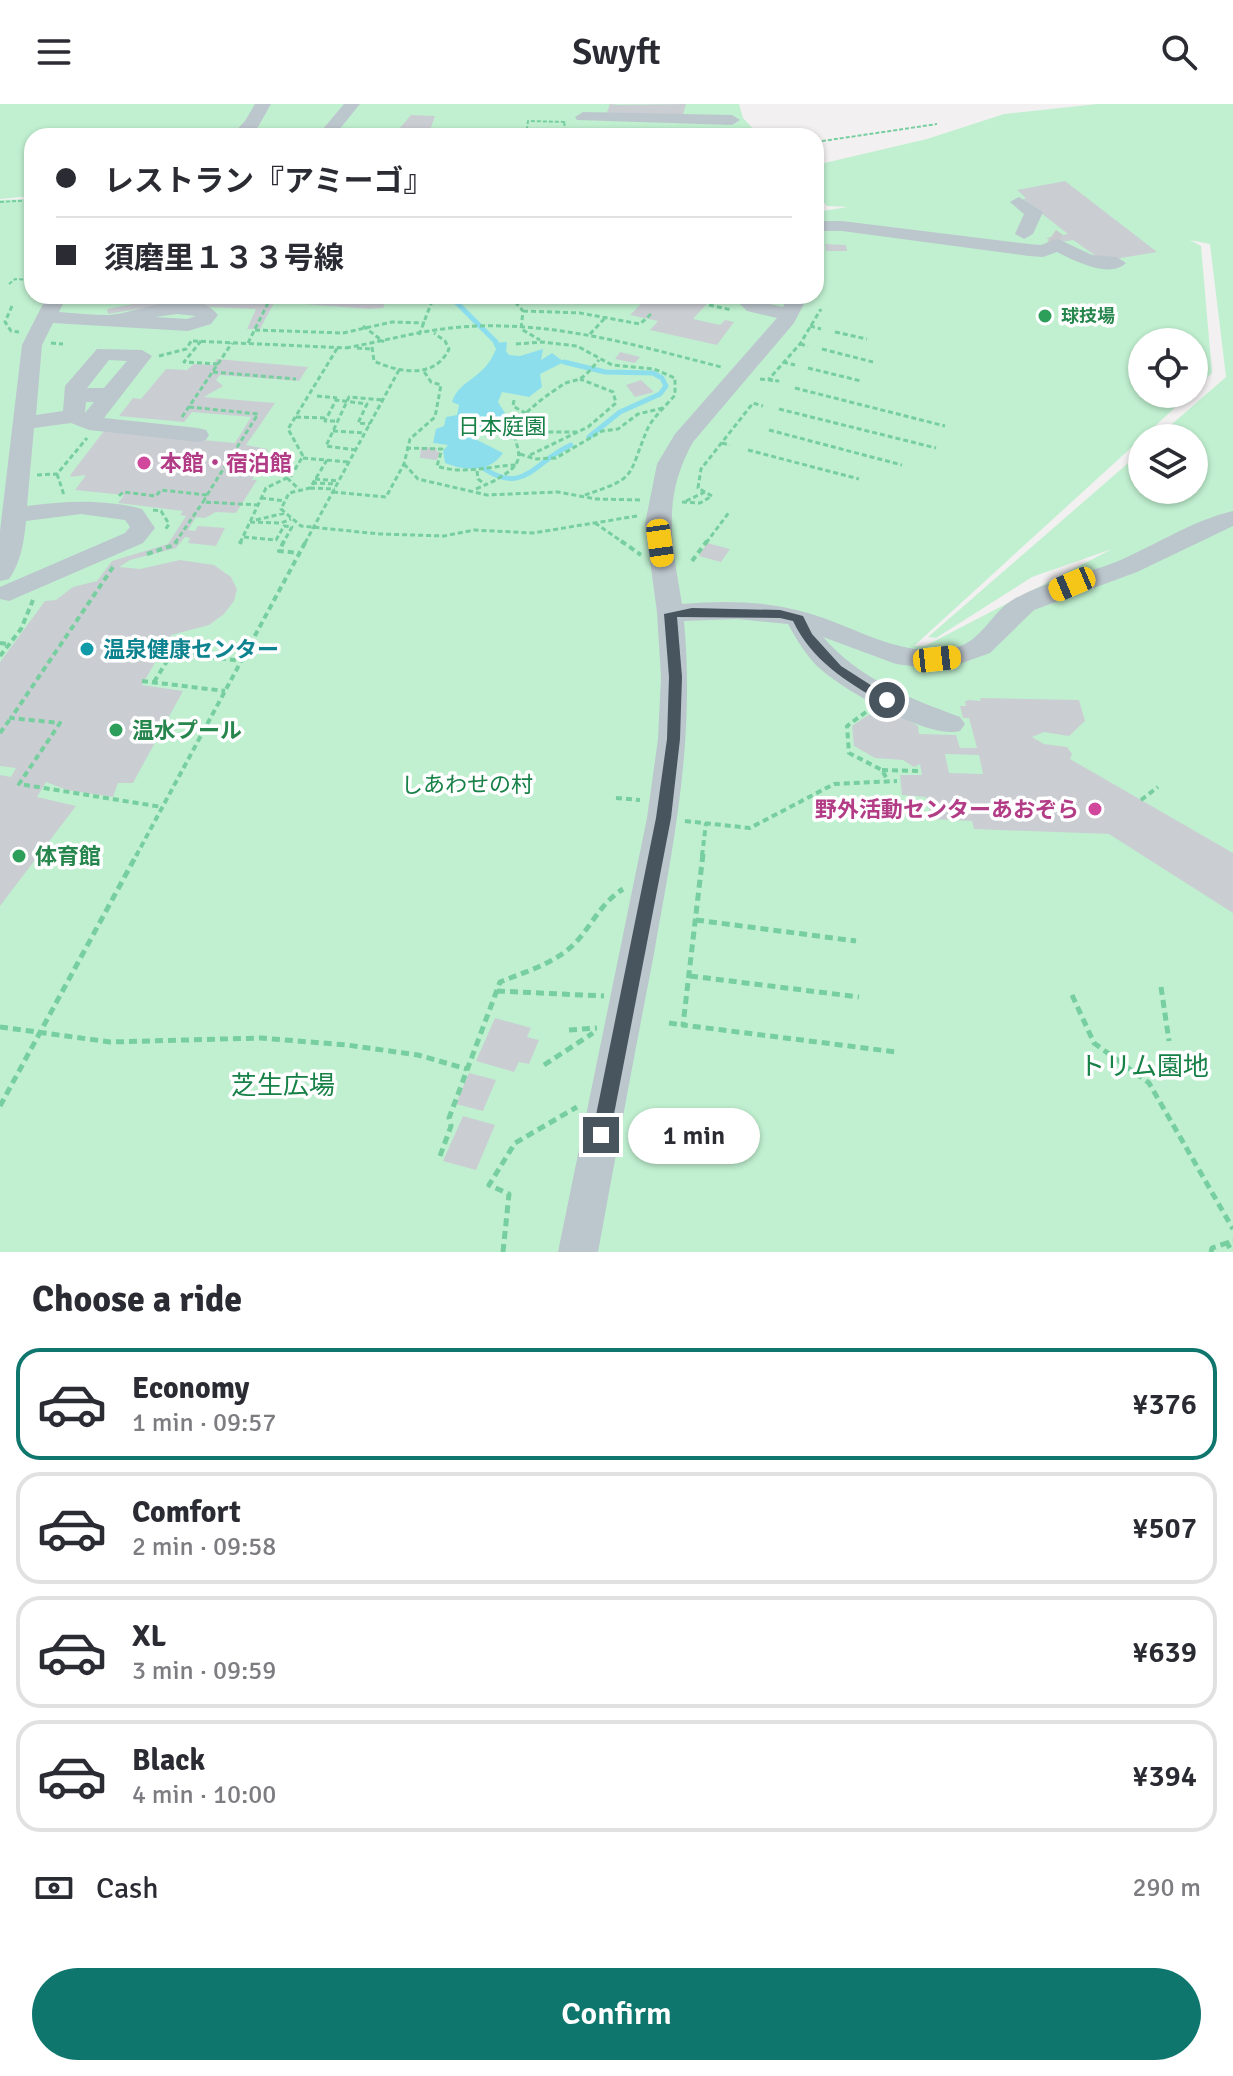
<!DOCTYPE html>
<meta charset="utf-8">
<style>
body{margin:0;font-family:Signika,"Noto Sans JP",sans-serif;background:#f7f7f7;color:#2b2b33;height:100vh;display:flex;flex-direction:column;font-size:30px;white-space:nowrap}
*{box-sizing:border-box;margin:0}
p{font-size:26px;color:#7c7c81}
.icon{flex:none;width:44px;height:44px;fill:none;stroke:currentColor;stroke-width:2;stroke-linecap:round;stroke-linejoin:round}
.map{position:relative;height:1148px;overflow:hidden}
.side{display:flex;flex-direction:column;background:#fff;flex:1}
.side>*{flex:none}
.top-card{position:absolute;left:24px;top:24px;width:800px;height:176px;border-radius:24px;box-shadow:0 2px 6px #0004;display:grid;align-content:center;height:176px;padding:0 32px;background:#fff}
.tools{position:absolute;left:1128px;top:224px;display:grid;gap:16px}
.tools a{display:grid;place-items:center;width:80px;height:80px;border-radius:50%;background:#fff;box-shadow:0 2px 6px #0004;font-size:40px}
.end{position:absolute;width:36px;height:36px;margin:-18px;border:10px solid #48555e;background:#fff;box-shadow:0 0 0 4px #fff}
.from{border-radius:50%}
.bubble{position:absolute;height:56px;border-radius:28px;background:#fff;box-shadow:0 2px 6px #0004;font-size:26px;font-weight:600;line-height:56px;text-align:center}
.car{position:absolute;width:24px;height:48px;margin:-24px -12px;border-radius:10px;box-shadow:0 0 6px 2px #0007;background:linear-gradient(#f5c518 24%,#345 0 40%,#f5c518 0 76%,#345 0 86%,#f5c518 0)}
.top-card b{display:flex;align-items:center;gap:28px;height:76px;font-size:30px}
.top-card b+b{border-top:2px solid #e1e1e2}
.top-card i{width:20px;height:20px;background:#2b2b33}
ul{padding:0;list-style:none}
li{display:flex;align-items:center;gap:24px;height:112px;margin:0 16px 12px;padding:0 16px;border:4px solid #e1e1e2;border-radius:24px}
li div{flex:1}
li b{display:block;font-size:30px}
li em{font-style:normal;font-weight:600}
li.current{border-color:#0f766e}
li>.icon{width:72px;height:72px;stroke-width:1.5}
h2{padding:0 32px;font-size:36px;line-height:96px}
.pay{display:flex;align-items:center;gap:20px;height:88px;padding:0 32px;font-size:30px}
.pay p{margin-inline-start:auto}
.button{display:flex;gap:16px;margin-top:auto;padding:16px 32px}
.button a{flex:1;height:92px;border-radius:48px;background:#0f766e;color:#fff;font-size:32px;font-weight:600;line-height:92px;text-align:center}
header{display:flex;justify-content:space-between;align-items:center;height:104px;padding:0 32px;background:#fff;font-size:36px;font-weight:600}
.map>svg:first-child{display:block}
</style>
<header><svg class="icon" aria-label="menu" viewBox="0 0 24 24"><path d="M4 6h16M4 12h16M4 18h16"/></svg>Swyft<svg class="icon" aria-label="search" viewBox="0 0 24 24"><circle cx="10" cy="10" r="6"/><path d="M15 15l6 6"/></svg></header>
<div class="map">
<svg width="1233" height="1148" viewBox="0 0 1233 1148">
<rect width="100%" height="100%" fill="#f3f0f1"/>
<path fill="#c0f0d0" fill-rule="evenodd" d="M0,0H739L743,14L760,32H32V92L0,95Z
M1098,0H1233V1148H0V96L32,95V192H816V108L848,103L827,102L816,89V61L927,35L1004,10ZM1190,136L1210,140L1226,273L1156,334H1194V386H1142V347L928,533L936,534L1032,473L1112,445L925,542H914L1190,290H1142V238H1194V286L1212,269L1201,142Z"/>
<path fill="#8ddeec" d="M507,238L506,247L509,251L520,252L543,245L541,256L552,249L564,258L540,270L542,283L529,293L502,288L498,298L505,309L503,320L482,325L475,335L503,349C490,369 465,367 445,359L443,347L448,341L433,339L436,325L444,322L446,313L457,311L459,301L452,298C459,275 484,276 496,245L493,239Z"/>
<g fill="none" stroke-linecap="round" stroke-linejoin="round">
<path stroke="#8ddeec" stroke-width="5" d="M450,192L496,238
M564,258L605,268L653,269L662,274L666,282L660,290L620,308L589,333
M483,364C525,392 534,357 571,341"/>
</g>
<path fill="#caced3" fill-rule="evenodd" d="M610,0L619,1L686,0L682,14L606,11Z
M411,11L435,12L428,32H393Z
M1065,77L1157,148L1103,157L1073,136L1054,139L1046,134L1068,130L1023,95L1026,94L1017,86Z
M825,140L846,141L847,147H826Z
M256,192H388L383,204L370,205L278,198L274,199L260,225H247L256,205L161,201L108,210L107,205L160,195L252,199Z
M565,192H603L597,198L582,200L562,195Z
M623,192H714L693,215L720,221L725,216L734,218L717,241L650,226L658,217L630,211L643,198Z
M620,248L640,253L635,259L615,255Z
M217,255L308,263L299,277L220,271L216,276L223,282L204,293L275,299L246,341L267,345L270,358L256,367L252,376H257L236,409L216,408L205,414L196,413L188,426L195,427L198,422L225,424L216,442L188,439L190,434L185,433L176,444L130,456L119,463L140,465L180,456L214,461L231,473L237,485L234,497L224,510L209,521L171,531L142,581L183,587L133,679H118L113,693L67,686L46,678L37,693L76,702L0,802V671L11,673L16,664L0,662V558L45,497L56,496L73,483L97,477L112,457L168,440L186,412L180,411L183,407L118,399L124,391L75,386L86,371L70,373L71,370L104,327L235,339L251,313L192,308L184,318L119,312L133,294L141,295L166,265L187,266L194,260L213,261Z
M641,276L654,288L635,293L626,281Z
M421,343L437,344L436,347L440,348L437,356L420,354Z
M707,439L730,445L721,458L699,452Z
M980,594L1079,596L1085,617L1069,632L1044,628L1032,633L1044,640L1067,643L1072,650L1070,655L1233,749V809L1109,730L974,725L972,717L932,715L926,693L902,691L900,671H922L920,660L914,663L903,656L875,654L854,642L852,622L868,611H899L918,622L919,630L956,631L960,644H977L969,614H963L960,602H966L965,598L968,596L981,597ZM945,650L979,651L983,670L949,669Z
M495,914L531,924L527,933L539,936L529,960L519,958L514,968L476,957Z
M469,969L496,976L483,1007L456,1000Z
M463,1012L495,1021L476,1066L443,1057Z"/>
<g fill="none" stroke-linecap="round" stroke-linejoin="round">
<path stroke="#c8c9cc" stroke-width="17" stroke-dasharray="17 9" stroke-linecap="butt" d="M1051,133L1058,138"/>
<path stroke="#77ce9f" stroke-width="2" stroke-dasharray="4 2" stroke-linecap="butt" d="M564,18L566,32
M526,32L528,17L567,18
M816,38L937,20
M0,98L32,96
M9,180L15,175L32,176"/>
<path stroke="#77ce9f" stroke-width="3" stroke-dasharray="5 3" stroke-linecap="butt" d="M510,192L523,207L521,225L540,236
M709,201L732,206
M12,202L5,218L11,227L19,228
M523,207L580,209L640,220L651,210
M363,222L384,238
M810,222L821,225
M255,226L343,229L392,218L425,219
M835,228L867,235
M590,230L605,214
M419,231L434,192
M193,237L348,244
M201,237L184,258L219,260
M51,239L63,240
M248,239L268,199
M516,240L542,238L577,242L612,261L654,265L675,274V291C666,302 652,314 647,326C627,374 638,373 585,391
M800,240L808,242
M372,243L374,257C400,269 435,275 449,245L445,237L434,229
M346,244C384,237 422,226 461,223C550,216 636,241 721,263
M357,244L370,245
M822,245L873,258
M159,252L186,245L192,236
M783,258L795,261
M808,264L861,277
M213,268L296,275
M760,275L778,277L769,275L800,240L821,205
M795,284L945,322
M317,292L337,294
M514,296L513,302L527,310
M189,303L258,310L207,391
M779,305L936,344
M182,313L232,239
M296,313L327,314
M335,317H325L336,296L367,300L358,319L370,320
M518,319L542,328H577
M769,326L902,361
M333,327L365,329
M722,339L730,341
M406,344L442,345L437,362C463,371 489,362 516,361
M356,346L326,342L349,293L383,296
M748,346L859,375
M520,350L535,355L556,354L602,327L618,325L638,310L663,304
M530,351L588,323L616,299L613,288L580,275
M303,354L348,358
M327,356L310,384L289,389L281,405L301,422L380,430L444,432L474,426L533,429L637,412
M404,360L418,375L487,391L558,388L596,395L641,396
M477,367L478,375L486,381
M57,370L64,391
M37,371L57,370L87,334
M287,374L299,385
M315,375L339,377
M312,379L337,380
M310,384L335,385
M476,385C551,354 500,343 520,316C529,304 551,288 564,280C569,277 576,277 581,274C588,270 594,261 599,256
M333,388L386,393L404,360L410,335L435,313L441,281L431,278L423,266
M119,392L123,388L156,392L161,386L207,391L203,398L258,401
M261,394L285,397
M686,397L705,388
M682,398L700,399L712,392L698,384L701,365L753,299L763,302
M153,406L161,407L169,420L165,426
M256,416L285,409
M250,418L281,419L291,415
M595,419L624,439
M244,433L276,436L284,422L292,423L283,439
M175,439L203,398
M240,439L266,384L291,372L303,352L288,325L338,243
M305,439L399,266
M706,439L730,407"/>
<path stroke="#77ce9f" stroke-width="4" stroke-dasharray="6 4" stroke-linecap="butt" d="M284,437L279,447L300,449
M621,437L641,451
M240,440L241,437
M147,450L174,441L177,437
M692,457L707,437
M113,463L11,614L60,619L19,680L162,703
M0,539L9,540
M0,552L21,525L33,496
M142,577L225,587
M154,578L169,554L186,550L241,557
M866,608L847,622L849,649L882,666L888,677
M0,629L11,614
M882,666L918,667L917,663
M616,694L640,696
M1141,696L1158,683
M685,717L750,724L834,680L897,677
M136,752L306,437
M702,752L706,719"/>
<path stroke="#77ce9f" stroke-width="5" stroke-dasharray="8 5" stroke-linecap="butt" d="M703,750L683,921L896,948
M696,816L856,837
M690,872L859,893
M1161,883L1169,937
M497,887L604,892
M1072,891L1094,939L1149,979L1233,1125
M669,919L683,921
M0,923L110,938L261,934L347,941L418,951L467,965
M569,926L597,924
M544,961L593,929
M0,1002L137,750
M440,1052L451,1022L449,1014L500,878C527,867 557,859 577,837C593,819 602,798 623,785
M1226,1137L1232,1148
M503,1148L509,1090L489,1081L515,1039L577,1003
M1211,1148L1212,1144L1233,1137"/>
<path fill="#bcc6cd" fill-rule="evenodd" d="M255,0H271L258,23L248,32H231L245,17Z
M344,0H360L334,32H317Z
M583,8L732,11L740,16L732,21L577,16L575,13Z
M1019,93L1043,108L1033,130L1024,135L1015,130L1024,110L1010,98Z
M816,117H842L1029,140L1041,141L1058,135L1092,151L1117,153L1126,159C1110,175 1075,157 1057,148L1043,153L1029,152L842,127H816Z
M47,192H67L59,208C75,209 93,211 109,211C141,209 193,180 218,211L211,220L188,227L53,219L42,241L36,311L63,307L65,282L97,245L142,246L152,252L104,314L198,324L206,326L209,331L206,336L198,338L89,326L71,319L34,324L27,402C67,397 102,395 142,405L155,424L143,439L9,497L0,495V483L125,429L130,423L125,416L81,410L26,417C24,437 21,458 9,475L0,477V427L22,241ZM177,210L196,212L187,215L155,213ZM109,256L127,257L104,284H87ZM86,298H94L85,309Z
M732,192H754L761,198L783,203L788,192H808L794,219L693,338C661,395 672,439 682,500C725,496 767,497 808,509C857,523 901,555 954,544C982,538 991,508 1014,495C1046,477 1083,471 1116,458C1156,441 1191,417 1233,407V422L1137,468L1034,506L990,549L954,562L934,565L896,560L823,533C859,575 909,594 960,613L965,620L960,627C929,636 839,584 816,561C805,549 796,535 788,520L737,515L684,517C695,638 674,736 653,855C634,952 616,1050 598,1148H558L647,714L658,635L661,573L657,508L645,420L657,360L675,330L777,214L747,207Z"/>
</g>
<path fill="#48555e" d="M692,504L780,506L803,512L812,530L841,562L894,596L892,599H883C846,577 812,557 793,517L780,514L677,513L682,573L680,635L671,714L610,1031L607,1037L601,1039L595,1037L592,1031L656,714L667,635L669,573L664,510Z"/>
<g fill="#2e9e5b" stroke="#fff" stroke-width="3">
<circle cx="1045" cy="212" r="8"/>
<circle cx="116" cy="626" r="8"/>
<circle cx="19" cy="752" r="8"/>
</g>
<g fill="#d1479c" stroke="#fff" stroke-width="3">
<circle cx="144" cy="359" r="8"/>
<circle cx="1095" cy="705" r="8"/>
</g>
<circle fill="#0f9aa8" stroke="#fff" stroke-width="3" cx="87" cy="545" r="8"/>
<g text-anchor="middle" dominant-baseline="central" stroke-width="7" stroke-linejoin="round" paint-order="stroke">
<g font-size="18" font-weight="bold" fill="#27864d" stroke="#fff" text-anchor="start">
<text x="1061" y="212">球技場</text>
</g>
<g font-size="22" fill="#178147" stroke="#fff">
<text x="502" y="322">日本庭園</text>
<text x="467" y="680">しあわせの村</text>
</g>
<g font-size="22" font-weight="bold" fill="#b23c85" stroke="#fff" text-anchor="start">
<text x="160" y="359">本館・宿泊館</text>
<text x="1079" y="705" text-anchor="end">野外活動センターあおぞら</text>
</g>
<g font-size="22" font-weight="bold" fill="#0d838f" stroke="#fff" text-anchor="start">
<text x="103" y="545">温泉健康センター</text>
</g>
<g font-size="22" font-weight="bold" fill="#27864d" stroke="#fff" text-anchor="start">
<text x="132" y="626">温水プール</text>
<text x="35" y="752">体育館</text>
</g>
<g font-size="26" fill="#178147" stroke="#fff">
<text x="1144" y="963">トリム園地</text>
<text x="283" y="982">芝生広場</text>
</g>
</g>
</svg>
<div class="tools">
<a><svg class="icon" aria-label="locate" viewBox="0 0 24 24"><circle cx="12" cy="12" r="6"/><path d="M12 2v4M12 18v4M2 12h4M18 12h4"/></svg></a>
<a><svg class="icon" aria-label="layers" viewBox="0 0 24 24"><path d="M12 4l9 5-9 5-9-5zM3 14l9 5 9-5"/></svg></a>
</div>
<i class="end from" style="left:887px;top:596px"></i>
<i class="end" style="left:601px;top:1031px"></i>
<div class="bubble" style="left:628px;top:1004px;width:132px">1 min</div>
<i class="car" style="left:660px;top:439px;rotate:172deg"></i>
<i class="car" style="left:1072px;top:480px;rotate:247deg"></i>
<i class="car" style="left:937px;top:555px;rotate:84deg"></i>
<div class="top-card">
<b><i class="from"></i>レストラン『アミーゴ』</b>
<b><i></i>須磨里１３３号線</b>
</div>
</div>
<section class="side">
<h2>Choose a ride</h2>
<ul>
<li class="current"><svg class="icon" aria-label="car" viewBox="0 0 24 24"><path d="M5 17H2v-5l4-1 3-4h7l3 4 3 1v5h-3M9 17h6M6 11h13"/><circle cx="7" cy="17" r="2"/><circle cx="17" cy="17" r="2"/></svg><div><b>Economy</b><p>1 min · 09:57</p></div><em>¥376</em></li>
<li><svg class="icon" aria-label="car" viewBox="0 0 24 24"><path d="M5 17H2v-5l4-1 3-4h7l3 4 3 1v5h-3M9 17h6M6 11h13"/><circle cx="7" cy="17" r="2"/><circle cx="17" cy="17" r="2"/></svg><div><b>Comfort</b><p>2 min · 09:58</p></div><em>¥507</em></li>
<li><svg class="icon" aria-label="car" viewBox="0 0 24 24"><path d="M5 17H2v-5l4-1 3-4h7l3 4 3 1v5h-3M9 17h6M6 11h13"/><circle cx="7" cy="17" r="2"/><circle cx="17" cy="17" r="2"/></svg><div><b>XL</b><p>3 min · 09:59</p></div><em>¥639</em></li>
<li><svg class="icon" aria-label="car" viewBox="0 0 24 24"><path d="M5 17H2v-5l4-1 3-4h7l3 4 3 1v5h-3M9 17h6M6 11h13"/><circle cx="7" cy="17" r="2"/><circle cx="17" cy="17" r="2"/></svg><div><b>Black</b><p>4 min · 10:00</p></div><em>¥394</em></li>
</ul>
<div class="pay"><svg class="icon" aria-label="cash" viewBox="0 0 24 24"><path d="M3 7h18v10H3z"/><circle cx="12" cy="12" r="2"/></svg>Cash<p>290 m</p></div>
<div class="button"><a>Confirm</a></div>
</section>
